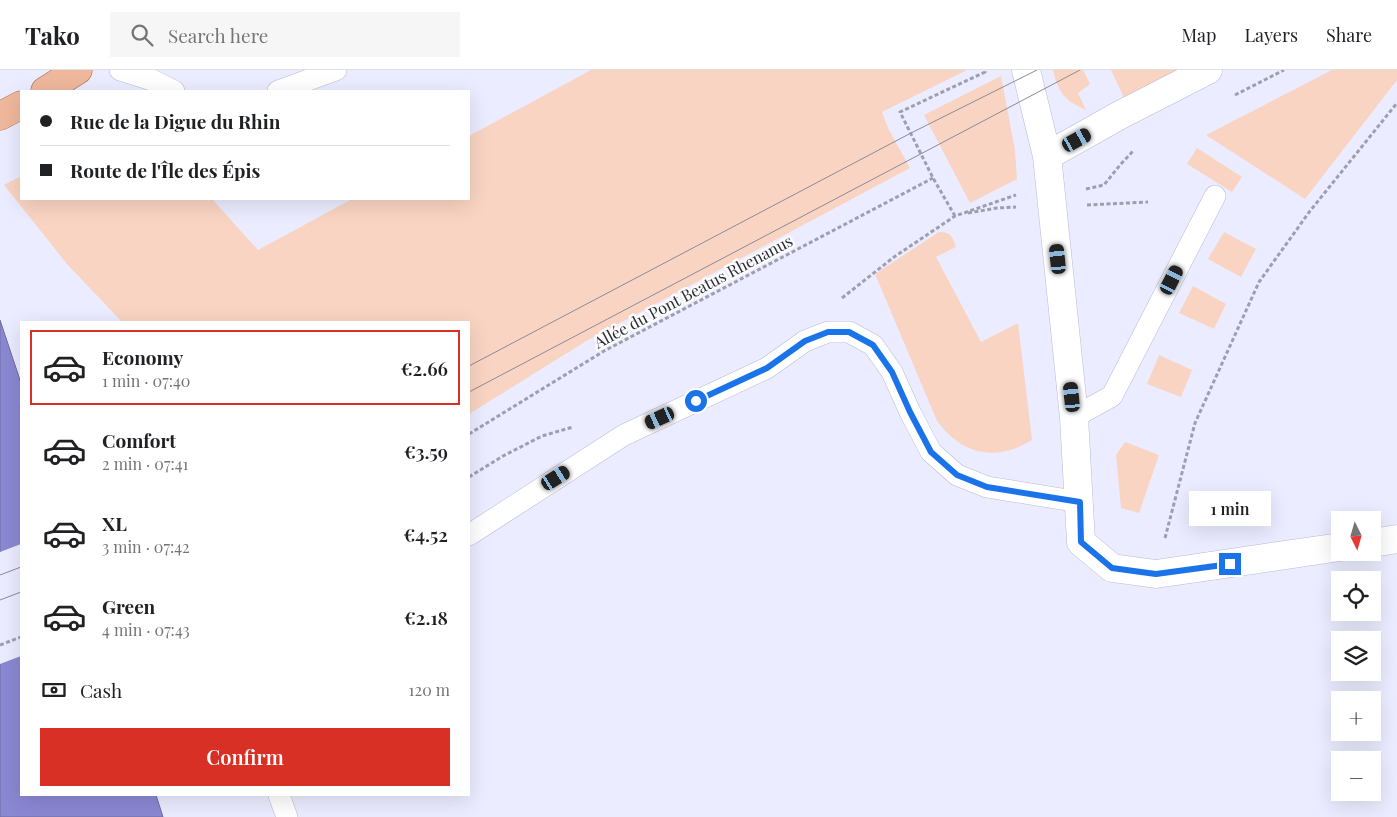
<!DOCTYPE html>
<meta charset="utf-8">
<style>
body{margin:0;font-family:"Playfair Display",serif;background:#f6f6f6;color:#202124;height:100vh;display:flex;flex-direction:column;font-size:19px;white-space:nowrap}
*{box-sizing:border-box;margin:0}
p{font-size:16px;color:#757577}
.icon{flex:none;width:28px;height:28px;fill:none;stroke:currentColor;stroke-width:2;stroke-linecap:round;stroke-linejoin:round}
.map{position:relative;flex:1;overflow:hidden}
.side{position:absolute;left:20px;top:251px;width:450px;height:475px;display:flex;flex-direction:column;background:#fff;border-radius:0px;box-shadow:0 5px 20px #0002}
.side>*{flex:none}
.hud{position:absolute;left:20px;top:20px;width:450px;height:110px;border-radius:0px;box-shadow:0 5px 20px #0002;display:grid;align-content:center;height:110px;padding:0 20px;background:#fff}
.needle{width:32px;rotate:175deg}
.fabs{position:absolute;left:1331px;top:441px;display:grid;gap:10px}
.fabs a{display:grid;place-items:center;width:50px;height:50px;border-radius:0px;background:#fff;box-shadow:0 5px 20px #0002;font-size:25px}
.end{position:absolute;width:22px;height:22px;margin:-11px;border:6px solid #1a73e8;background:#fff;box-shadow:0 0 0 2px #fff}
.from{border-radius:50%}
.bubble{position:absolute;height:35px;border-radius:0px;background:#fff;box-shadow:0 5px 20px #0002;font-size:16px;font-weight:600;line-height:35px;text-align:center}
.car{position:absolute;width:15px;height:30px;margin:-15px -8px;border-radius:6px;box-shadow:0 0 4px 1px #0007;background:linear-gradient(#222 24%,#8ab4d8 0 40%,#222 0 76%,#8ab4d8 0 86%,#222 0)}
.hud b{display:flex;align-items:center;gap:18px;height:48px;font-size:19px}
.hud b+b{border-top:1px solid #e0e0e0}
.hud i{width:12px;height:12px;background:#202124}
ul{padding:9px 0 0;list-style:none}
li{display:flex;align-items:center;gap:15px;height:75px;margin:0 10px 8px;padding:0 10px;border:2px solid transparent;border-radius:0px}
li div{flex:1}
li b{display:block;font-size:19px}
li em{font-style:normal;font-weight:600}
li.selected{border-color:#d93025}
li>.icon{width:45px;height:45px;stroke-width:1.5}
.pay{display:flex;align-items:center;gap:12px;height:55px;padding:0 20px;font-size:19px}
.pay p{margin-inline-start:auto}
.button{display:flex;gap:10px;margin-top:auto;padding:10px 20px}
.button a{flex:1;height:58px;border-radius:0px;background:#d93025;color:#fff;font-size:20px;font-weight:600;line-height:58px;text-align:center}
header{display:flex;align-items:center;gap:30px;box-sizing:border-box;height:70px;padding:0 25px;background:#fff;border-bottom:1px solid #e0e0e0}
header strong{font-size:24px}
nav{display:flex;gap:28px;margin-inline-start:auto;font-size:18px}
.search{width:350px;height:45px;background:#f6f6f6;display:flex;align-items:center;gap:12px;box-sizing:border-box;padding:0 18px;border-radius:0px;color:#757577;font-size:19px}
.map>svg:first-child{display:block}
</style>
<header>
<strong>Tako</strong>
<div class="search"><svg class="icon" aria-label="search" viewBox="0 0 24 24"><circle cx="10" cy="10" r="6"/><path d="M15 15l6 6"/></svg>Search here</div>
<nav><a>Map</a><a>Layers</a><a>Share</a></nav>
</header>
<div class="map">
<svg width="1397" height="747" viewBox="0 0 1397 747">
<rect width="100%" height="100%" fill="#ebecff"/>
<path fill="#fad4c2" d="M591,0H967L882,42L888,58L910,98L588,270L469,344V252H122L67,194L4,115L21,106V129H212L258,180L352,129H469V66Z
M1053,0H1083L1090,14L1078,23L1086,40C1065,31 1058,22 1053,0Z
M1111,0H1183L1125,30Z
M1332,0H1397V10L1305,129L1206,65Z
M1001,6L1015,80L1017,109L970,133L924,45Z
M1197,78L1242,107L1232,122L1187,94Z
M939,162C951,162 952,166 956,177L936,187L981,272L1018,253L1032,370C996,392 962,385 937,351L875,204Z
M1224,162L1256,179L1241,207L1208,189Z
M1193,216L1226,234L1214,259L1179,243Z
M1159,285L1192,300L1181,327L1147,314Z
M1125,372L1159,385L1139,443L1121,438L1116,385Z"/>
<path fill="#8b88d3" stroke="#6e6ca4" d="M0,250L21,313V725H156L163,747H0Z"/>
<path fill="#ebecff" d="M21,474V586L0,594V482Z"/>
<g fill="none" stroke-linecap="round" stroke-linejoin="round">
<g stroke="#b9bad8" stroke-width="22">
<path id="lane" d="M120,0L152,10L174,21
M278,21L336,0
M1074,347L1112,326L1215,126
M469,465L624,365L767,298L805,271L828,262H849L873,275L892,302L910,342L931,382L957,405L987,417L1080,432
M279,725L287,747"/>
</g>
<g stroke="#b9bad8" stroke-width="29">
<path id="street" d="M1026,0L1047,86L1074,347L1081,472L1112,498L1156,504L1340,477
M1047,86L1120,45L1208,0
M1372,473L1397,469"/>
</g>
<g stroke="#a4684f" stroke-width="29">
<path id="primary" d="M45,21L78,0
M0,46L21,35"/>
</g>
<path stroke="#9e9eaf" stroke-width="3" stroke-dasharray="4 2.5" stroke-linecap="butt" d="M1235,25L1284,0
M1086,119L1104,115L1120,95L1133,81
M1087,135L1148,132
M968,143L997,138L1016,137
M955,146L933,108L900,42L985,2L984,0
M842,228L894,187L955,146L1016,125
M469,364L604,281L933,108
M469,407L503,386L542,366L573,357
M1165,468L1195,353L1259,212L1310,141L1397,33
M0,575L21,567"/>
<use href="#lane" stroke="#fff" stroke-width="21"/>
<use href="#street" stroke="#fff" stroke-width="28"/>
<use href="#primary" stroke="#efb89d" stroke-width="28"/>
<path stroke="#8a8a9a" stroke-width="1" d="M469,296L911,63L1037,0
M469,322L1080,0
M0,505L21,497
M0,530L21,522"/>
</g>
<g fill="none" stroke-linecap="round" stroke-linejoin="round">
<path stroke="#1a73e8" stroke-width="6" d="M696,331L767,298L805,271L828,262H849L873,275L892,302L910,342L931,382L957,405L987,417L1080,432L1081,472L1112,498L1141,502L1156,504L1230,494"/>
</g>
<g text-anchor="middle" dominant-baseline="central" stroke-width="5" stroke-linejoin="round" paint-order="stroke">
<g font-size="16" fill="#2c2c38" stroke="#fbfbfb">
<text transform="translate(693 221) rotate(-28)">Allée du Pont Beatus Rhenanus</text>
</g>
</g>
</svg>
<div class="fabs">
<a><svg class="needle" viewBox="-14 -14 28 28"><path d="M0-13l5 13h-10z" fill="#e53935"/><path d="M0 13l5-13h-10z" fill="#757577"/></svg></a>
<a><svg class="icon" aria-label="locate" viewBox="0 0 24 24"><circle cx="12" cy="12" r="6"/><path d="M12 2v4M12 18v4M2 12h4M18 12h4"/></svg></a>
<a><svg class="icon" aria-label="layers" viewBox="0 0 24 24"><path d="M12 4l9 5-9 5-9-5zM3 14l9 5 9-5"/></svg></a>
<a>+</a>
<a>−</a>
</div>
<i class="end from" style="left:696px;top:331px"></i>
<i class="end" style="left:1230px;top:494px"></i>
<div class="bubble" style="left:1189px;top:421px;width:82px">1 min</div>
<i class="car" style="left:1077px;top:70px;rotate:61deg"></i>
<i class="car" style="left:1058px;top:189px;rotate:354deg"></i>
<i class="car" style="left:1172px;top:210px;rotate:27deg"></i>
<i class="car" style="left:1072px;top:327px;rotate:354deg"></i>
<i class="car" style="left:660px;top:348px;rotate:245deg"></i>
<i class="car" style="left:556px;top:408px;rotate:58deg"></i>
<div class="hud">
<b><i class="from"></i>Rue de la Digue du Rhin</b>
<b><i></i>Route de l'Île des Épis</b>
</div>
<section class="side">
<ul>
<li class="selected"><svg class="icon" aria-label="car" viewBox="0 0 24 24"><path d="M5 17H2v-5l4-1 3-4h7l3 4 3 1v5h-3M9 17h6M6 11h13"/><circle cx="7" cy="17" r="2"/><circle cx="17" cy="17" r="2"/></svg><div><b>Economy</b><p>1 min · 07:40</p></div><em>€2.66</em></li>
<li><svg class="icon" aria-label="car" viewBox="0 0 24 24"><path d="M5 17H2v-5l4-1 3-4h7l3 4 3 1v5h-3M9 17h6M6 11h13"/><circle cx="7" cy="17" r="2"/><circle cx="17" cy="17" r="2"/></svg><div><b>Comfort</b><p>2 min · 07:41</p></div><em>€3.59</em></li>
<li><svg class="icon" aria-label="car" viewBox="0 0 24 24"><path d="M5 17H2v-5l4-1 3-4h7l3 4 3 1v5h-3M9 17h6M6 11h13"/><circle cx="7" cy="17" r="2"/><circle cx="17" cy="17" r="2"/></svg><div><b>XL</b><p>3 min · 07:42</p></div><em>€4.52</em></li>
<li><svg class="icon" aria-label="car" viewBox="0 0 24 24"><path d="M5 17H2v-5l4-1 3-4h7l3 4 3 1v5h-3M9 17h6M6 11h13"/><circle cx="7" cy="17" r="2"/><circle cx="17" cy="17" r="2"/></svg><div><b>Green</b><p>4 min · 07:43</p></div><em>€2.18</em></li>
</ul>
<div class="pay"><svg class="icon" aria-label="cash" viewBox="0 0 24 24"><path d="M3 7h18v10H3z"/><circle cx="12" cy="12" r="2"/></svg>Cash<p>120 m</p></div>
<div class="button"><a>Confirm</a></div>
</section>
</div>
